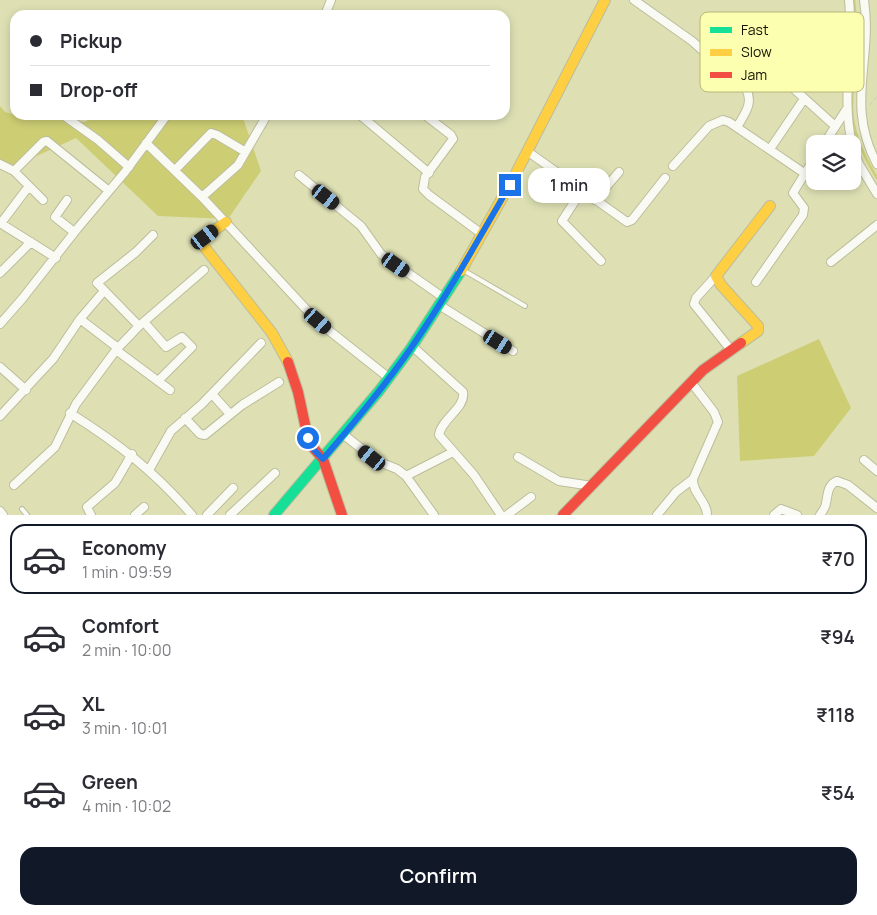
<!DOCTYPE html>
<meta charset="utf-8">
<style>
body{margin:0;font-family:Manrope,sans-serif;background:#f2f2f3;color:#2b2b33;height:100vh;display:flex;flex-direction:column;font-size:19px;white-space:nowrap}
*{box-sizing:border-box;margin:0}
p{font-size:16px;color:#7c7c81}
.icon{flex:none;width:28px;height:28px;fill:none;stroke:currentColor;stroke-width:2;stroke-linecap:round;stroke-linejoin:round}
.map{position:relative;height:515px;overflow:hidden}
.sheet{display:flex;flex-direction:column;background:#fff;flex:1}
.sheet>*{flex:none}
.top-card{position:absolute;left:10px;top:10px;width:500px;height:110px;border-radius:15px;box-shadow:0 2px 8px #0003;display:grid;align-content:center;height:110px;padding:0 20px;background:#fff}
.tools{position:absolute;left:806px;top:135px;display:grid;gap:10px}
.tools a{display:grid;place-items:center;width:55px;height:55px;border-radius:10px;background:#fff;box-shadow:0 2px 8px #0003;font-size:25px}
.end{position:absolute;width:22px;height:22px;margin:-11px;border:6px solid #1a73e8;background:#fff;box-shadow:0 0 0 2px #fff}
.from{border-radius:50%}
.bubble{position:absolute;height:35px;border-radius:15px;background:#fff;box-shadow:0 2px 8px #0003;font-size:16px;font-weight:600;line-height:35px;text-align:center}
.car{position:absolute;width:15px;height:30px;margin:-15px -8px;border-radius:6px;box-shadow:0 0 4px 1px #0007;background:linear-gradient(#222 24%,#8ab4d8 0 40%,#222 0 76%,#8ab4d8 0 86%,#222 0)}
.top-card b{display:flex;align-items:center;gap:18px;height:48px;font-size:19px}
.top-card b+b{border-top:1px solid #e1e1e2}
.top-card i{width:12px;height:12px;background:#2b2b33}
ul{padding:9px 0 0;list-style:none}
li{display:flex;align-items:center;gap:15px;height:70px;margin:0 10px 8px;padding:0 10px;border:2px solid transparent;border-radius:15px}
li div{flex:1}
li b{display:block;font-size:19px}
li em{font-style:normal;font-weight:600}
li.active{border-color:#111827}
li>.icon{width:45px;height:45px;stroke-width:1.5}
.cta{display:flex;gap:10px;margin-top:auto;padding:10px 20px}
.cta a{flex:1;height:58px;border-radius:15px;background:#111827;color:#fff;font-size:20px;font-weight:600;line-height:58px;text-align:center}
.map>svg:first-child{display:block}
</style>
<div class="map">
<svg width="877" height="515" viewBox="0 0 877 515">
<rect width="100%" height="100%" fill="#dee0b4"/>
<path fill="#cdce74" d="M0,106L5,112L15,115L85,122L97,115H242L261,171L228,219L158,216L76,138L8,169L0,164Z
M819,339L851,408L814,456L740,461L737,376Z"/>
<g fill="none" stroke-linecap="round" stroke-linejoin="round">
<path stroke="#cdce74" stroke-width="2.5" d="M854,0C859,36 852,71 852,107C852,132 864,157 877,178"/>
<g stroke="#bcbd9b" stroke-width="6">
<path id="lane" d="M463,270L525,306
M22,509L27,515"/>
</g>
<g stroke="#bcbd9b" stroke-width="10">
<path id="street" d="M634,0L692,41L746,89C754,103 744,115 737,127
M849,0C854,48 841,96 852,144
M864,0C873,60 845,105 877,164
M325,15L331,0
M732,33L835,126
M63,115L98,140L129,167
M360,115L429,173
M425,115L451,135L453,139L425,177L423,189L429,195L482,234
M146,143L202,197L317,321L389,378
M824,144L846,110
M852,146L859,164L877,194
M770,149L804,99
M527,151L627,222L632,220L665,178
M0,164L14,171L43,200
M673,166L709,126L723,120L729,122L804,173
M175,170L211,133L217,135L244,151
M14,171L43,142L47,141L109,191
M299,175L361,226L381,254L444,298
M582,190L562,221L601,261
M202,197L238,165L267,115
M67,200L55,217L74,232
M595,200L619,172
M0,223L56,258
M1,223L29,186
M831,262L877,225
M0,273L31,242
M716,276L696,298L694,304L731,350
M756,282L803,215L804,208L793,193L815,157
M439,305L513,351
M80,319L118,348
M144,322L166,347L182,337L192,347L158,381
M0,324L22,299L77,229L125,172L167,115
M139,326L97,283L136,252L153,235
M412,346L463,392C466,408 441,419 439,435L474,475L501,515
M116,350L170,390
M0,367L26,390
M691,382L714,412L718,422L693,479C692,493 707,501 707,515
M212,394L230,414
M70,413C119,444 154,471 192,515
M0,416L53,359L80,319L104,291
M185,418L200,434L205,435L242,405L279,382
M344,435L377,461L397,469L406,476L434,515
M518,457L559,481L592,486
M864,460L877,471
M149,470L171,431L202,404L261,343
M406,476L453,452
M14,485L55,447L76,404L116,350L139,326L204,270
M0,511L3,515
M91,515L87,507L115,483L132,454
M135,515L144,507
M207,515L233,488
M230,515L275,473
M507,515L531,497
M657,515L676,492L693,479
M774,515L781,509L797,515
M820,515C822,512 826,507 826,503C828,495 827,485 837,481L848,485L877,508"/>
</g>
<g stroke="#bcbd9b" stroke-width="12">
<path id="fast" d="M274,515L379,391L411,348L461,271"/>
</g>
<g stroke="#bcbd9b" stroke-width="12">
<path id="slow" d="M226,222L205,237L202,244L272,333L288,362
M461,271L514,177L605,0
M741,343L758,331V326L721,285L716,276L770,206"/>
</g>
<g stroke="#bcbd9b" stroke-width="12">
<path id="jam" d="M288,362L298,392L309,443L323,459L342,515
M563,515L703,370L741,343"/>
</g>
<path stroke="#cbccbf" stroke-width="1" stroke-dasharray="4 2.5" stroke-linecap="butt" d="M870,105L877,96"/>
<use href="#lane" stroke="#fafaf4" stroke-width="4"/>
<use href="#street" stroke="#fafaf4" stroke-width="8"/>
<use href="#fast" stroke="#16e098" stroke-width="10"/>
<use href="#slow" stroke="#ffcf43" stroke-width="10"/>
<use href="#jam" stroke="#f24e42" stroke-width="10"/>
</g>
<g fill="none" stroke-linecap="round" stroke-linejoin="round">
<path stroke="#1a73e8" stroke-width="6" d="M308,438L312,448L323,459C354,423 384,387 411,348C447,296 478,240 510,185"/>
</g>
<rect x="700" y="12" width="164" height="80" rx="8" fill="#fcffb0" stroke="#b6b87b" stroke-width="1"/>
<rect x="710" y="27" width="22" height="6" fill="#16e098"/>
<rect x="710" y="49" width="22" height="7" fill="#ffcf43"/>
<rect x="710" y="72" width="22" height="6" fill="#f24e42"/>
<g font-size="14" fill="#131300">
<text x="741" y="35">Fast</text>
<text x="741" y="57">Slow</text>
<text x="741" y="80">Jam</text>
</g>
</svg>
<div class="tools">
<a><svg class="icon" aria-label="layers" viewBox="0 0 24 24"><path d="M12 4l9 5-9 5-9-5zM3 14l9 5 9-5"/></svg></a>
</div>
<i class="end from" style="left:308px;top:438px"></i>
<i class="end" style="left:510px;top:185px"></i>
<div class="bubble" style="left:528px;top:168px;width:82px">1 min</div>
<i class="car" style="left:326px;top:197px;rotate:128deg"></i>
<i class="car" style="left:205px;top:237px;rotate:53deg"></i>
<i class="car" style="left:396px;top:265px;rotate:125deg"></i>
<i class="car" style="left:318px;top:321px;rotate:131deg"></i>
<i class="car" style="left:498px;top:342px;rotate:122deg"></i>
<i class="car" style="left:372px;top:458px;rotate:309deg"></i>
<div class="top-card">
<b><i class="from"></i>Pickup</b>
<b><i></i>Drop-off</b>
</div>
</div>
<section class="sheet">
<ul>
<li class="active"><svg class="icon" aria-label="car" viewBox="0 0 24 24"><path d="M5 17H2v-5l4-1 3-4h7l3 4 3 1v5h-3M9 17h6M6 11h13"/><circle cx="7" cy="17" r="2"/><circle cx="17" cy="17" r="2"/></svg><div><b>Economy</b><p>1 min · 09:59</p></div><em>₹70</em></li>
<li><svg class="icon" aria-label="car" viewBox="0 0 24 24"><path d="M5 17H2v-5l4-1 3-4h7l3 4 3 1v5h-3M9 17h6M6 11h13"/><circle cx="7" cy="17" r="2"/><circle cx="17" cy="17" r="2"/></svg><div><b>Comfort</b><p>2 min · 10:00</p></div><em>₹94</em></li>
<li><svg class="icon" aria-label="car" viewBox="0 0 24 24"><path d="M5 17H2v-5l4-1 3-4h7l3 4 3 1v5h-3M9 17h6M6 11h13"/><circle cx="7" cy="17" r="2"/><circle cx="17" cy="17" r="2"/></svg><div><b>XL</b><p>3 min · 10:01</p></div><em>₹118</em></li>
<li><svg class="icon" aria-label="car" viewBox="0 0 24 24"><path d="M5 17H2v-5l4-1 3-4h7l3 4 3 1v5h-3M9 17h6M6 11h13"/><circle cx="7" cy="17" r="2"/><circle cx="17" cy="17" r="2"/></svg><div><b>Green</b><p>4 min · 10:02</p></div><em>₹54</em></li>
</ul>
<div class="cta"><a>Confirm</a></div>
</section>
